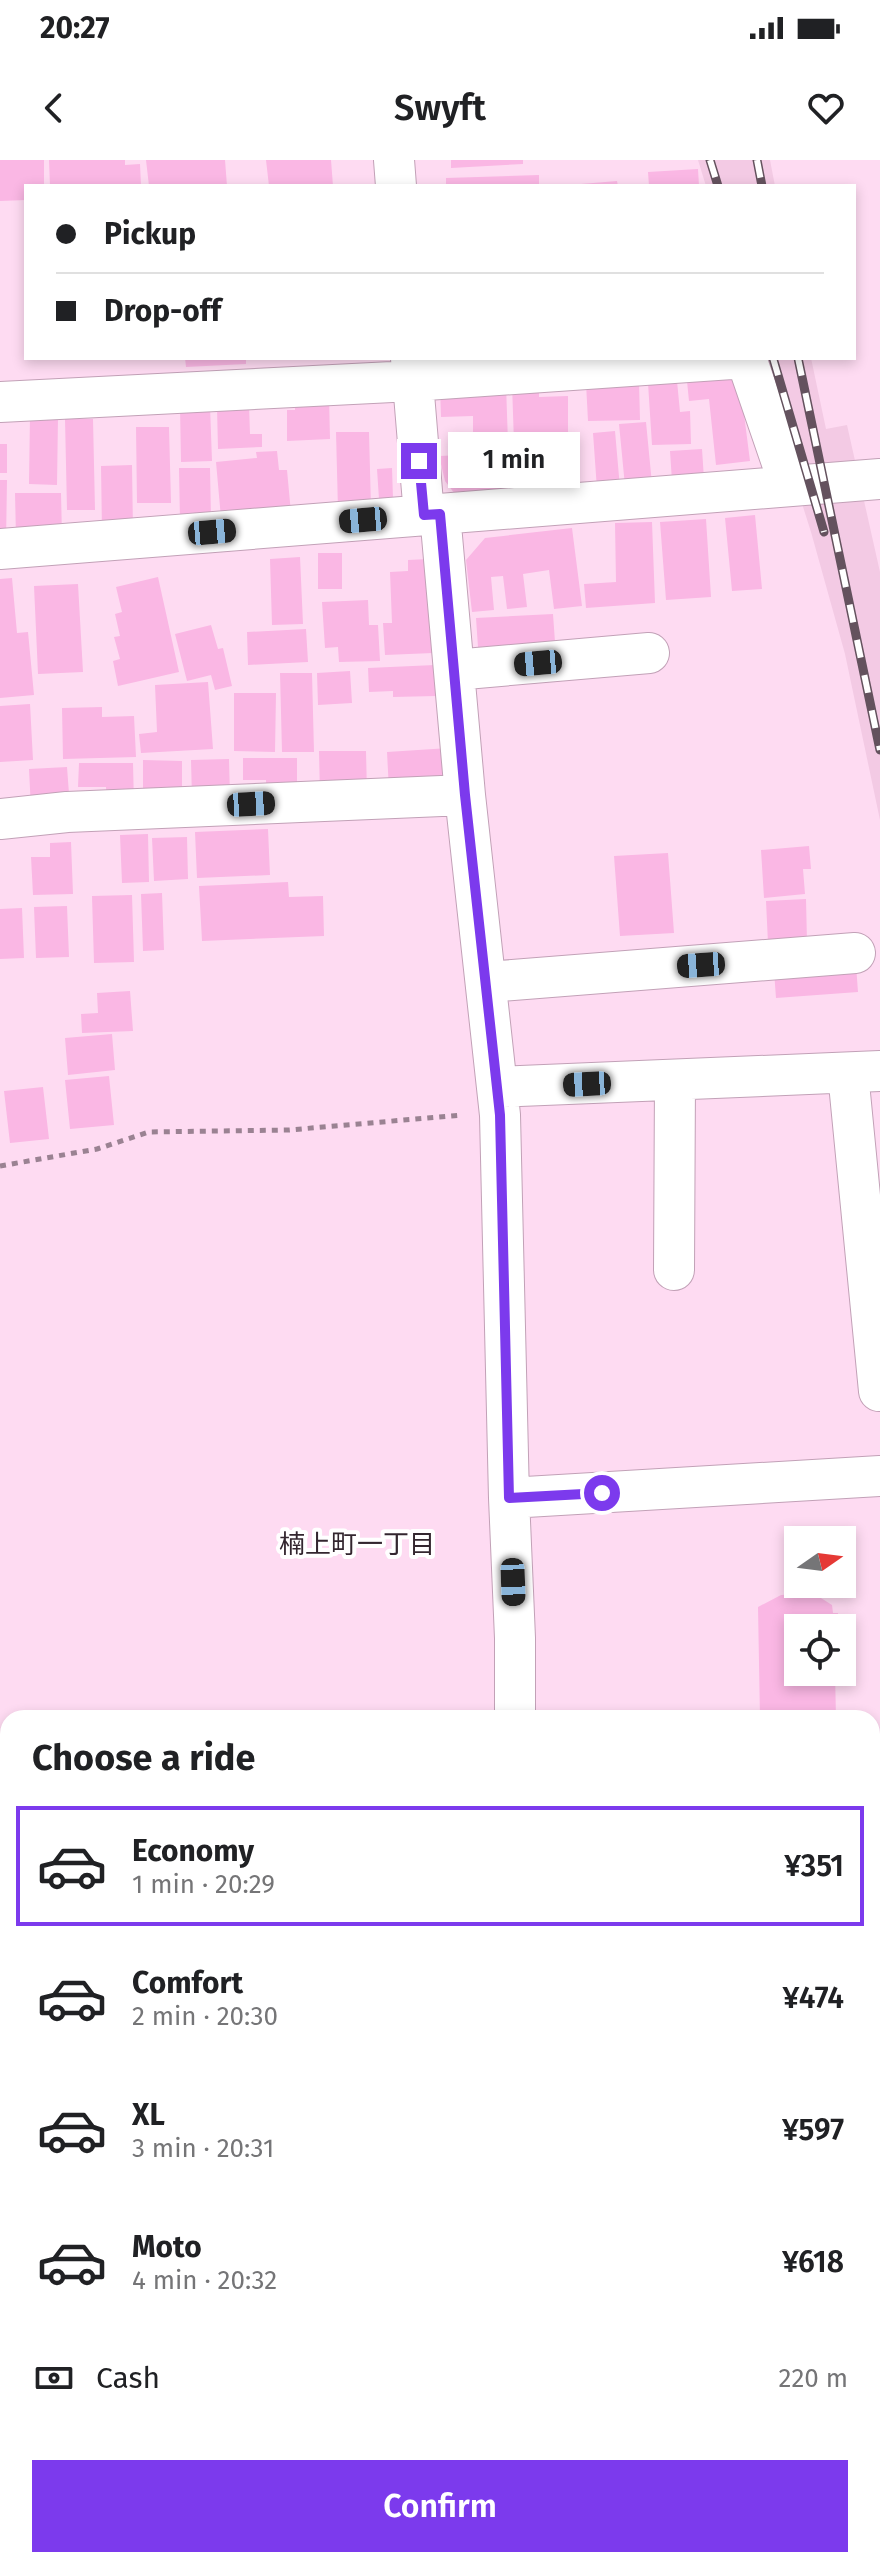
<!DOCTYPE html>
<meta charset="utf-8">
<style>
body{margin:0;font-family:"Fira Sans","Noto Sans JP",sans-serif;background:#f6f6f6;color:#202124;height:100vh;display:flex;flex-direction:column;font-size:30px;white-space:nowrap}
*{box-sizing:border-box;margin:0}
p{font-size:26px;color:#757577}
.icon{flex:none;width:44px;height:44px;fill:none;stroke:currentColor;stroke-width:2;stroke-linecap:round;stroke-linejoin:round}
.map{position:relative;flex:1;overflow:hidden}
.details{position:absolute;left:0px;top:1550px;width:880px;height:858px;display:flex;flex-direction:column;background:#fff;border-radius:24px 24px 0 0;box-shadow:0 4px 12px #0003}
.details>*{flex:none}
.top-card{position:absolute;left:24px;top:24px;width:832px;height:176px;border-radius:0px;box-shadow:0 4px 12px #0003;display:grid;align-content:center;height:176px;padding:0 32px;background:#fff}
.needle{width:52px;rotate:76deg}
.tools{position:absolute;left:784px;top:1366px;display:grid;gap:16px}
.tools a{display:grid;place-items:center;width:72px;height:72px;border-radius:0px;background:#fff;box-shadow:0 4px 12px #0003;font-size:40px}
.end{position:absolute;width:36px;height:36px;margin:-18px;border:10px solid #7c3aed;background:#fff;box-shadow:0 0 0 4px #fff}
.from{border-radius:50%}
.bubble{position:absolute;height:56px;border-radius:0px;background:#fff;box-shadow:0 4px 12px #0003;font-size:26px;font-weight:600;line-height:56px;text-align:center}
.car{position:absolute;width:24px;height:48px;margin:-24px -12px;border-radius:10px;box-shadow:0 0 6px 2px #0007;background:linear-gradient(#222 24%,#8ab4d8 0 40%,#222 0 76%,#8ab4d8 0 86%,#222 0)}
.top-card b{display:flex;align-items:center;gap:28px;height:76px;font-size:30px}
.top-card b+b{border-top:2px solid #e0e0e0}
.top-card i{width:20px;height:20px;background:#202124}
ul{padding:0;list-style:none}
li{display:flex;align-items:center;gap:24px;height:120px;margin:0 16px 12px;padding:0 16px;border:4px solid transparent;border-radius:0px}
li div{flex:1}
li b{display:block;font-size:30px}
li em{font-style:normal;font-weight:600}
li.selected{border-color:#7c3aed}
li>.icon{width:72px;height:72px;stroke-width:1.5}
h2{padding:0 32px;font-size:36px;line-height:96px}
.pay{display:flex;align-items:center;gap:20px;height:88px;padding:0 32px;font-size:30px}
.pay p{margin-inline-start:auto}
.primary-button{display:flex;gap:16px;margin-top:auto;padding:16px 32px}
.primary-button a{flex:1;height:92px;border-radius:0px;background:#7c3aed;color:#fff;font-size:32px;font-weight:600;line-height:92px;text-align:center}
.status{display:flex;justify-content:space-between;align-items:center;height:56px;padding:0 40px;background:#fff;direction:ltr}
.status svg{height:22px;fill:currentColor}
header{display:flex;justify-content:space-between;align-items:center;height:104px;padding:0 32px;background:#fff;font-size:36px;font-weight:600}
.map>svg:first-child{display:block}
</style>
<div class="status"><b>20:27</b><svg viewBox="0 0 49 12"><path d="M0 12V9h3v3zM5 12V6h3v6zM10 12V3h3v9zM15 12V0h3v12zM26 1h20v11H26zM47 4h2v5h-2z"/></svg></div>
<header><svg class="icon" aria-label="back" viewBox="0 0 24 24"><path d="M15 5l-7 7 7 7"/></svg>Swyft<svg class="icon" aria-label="heart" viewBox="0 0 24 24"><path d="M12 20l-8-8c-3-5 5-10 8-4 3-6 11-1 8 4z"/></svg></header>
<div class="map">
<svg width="880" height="2407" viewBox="0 0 880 2407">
<rect width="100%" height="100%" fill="#fedbf2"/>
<path fill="#f3cae4" d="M698,0H770L775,26H706Z
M756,198H811L826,269L847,265L880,412V660L845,494L811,372Z"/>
<path fill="#83dfc4" stroke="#6ba897" stroke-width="2" d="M0,2207L8,2215V2350L0,2342Z
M69,2400H321L355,2407H78Z"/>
<path fill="#fab7e4" d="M0,0H44V26H26V40L0,41Z
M49,0H125V5L140,4L141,26H50Z
M146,0H225L227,26H149Z
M266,0H331L333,26H269Z
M451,0H523V4L451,8Z
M698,9L699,26H649L648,12Z
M539,15V26H446V18Z
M617,21L618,26H581V24Z
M185,198H246V204L186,207Z
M739,215L750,301L716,305L709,239L689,241L687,221Z
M677,221L680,252L690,251L691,284L652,285L648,223Z
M639,222L640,260L588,261L586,223Z
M539,223V237L568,236V282L514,283L512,224Z
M506,225L508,283L473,284V256L441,257L440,227Z
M329,236L330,279L287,281V250H295V237Z
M249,245L250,274H262V287L218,289L217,247Z
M210,246L212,301L181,302L180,247Z
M30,256L58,257L57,325L29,324Z
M65,259H93L95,350H67Z
M646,262L652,324L625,326L619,264Z
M136,267H169L171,343H137Z
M615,271L620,328L597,329L593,273Z
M336,272H369L371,348L338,350Z
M0,284H7V313H0Z
M568,287L569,329L546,330L544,288Z
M702,289L704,319L672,321L670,291Z
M515,290H537L538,331L517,332Z
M277,291L279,310H287L291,353L221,358L216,302L257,298L256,292Z
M509,293L512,335L458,338L445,321L439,296Z
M132,305L133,371H102L101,306Z
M179,308H210L211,359L180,360Z
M392,308L393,339H379L377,309Z
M0,320H7L6,382H0Z
M15,333H61L62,376L16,377Z
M755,355L762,429L732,431L725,358Z
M706,359L711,437L666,440L660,362Z
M652,362L655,443L586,448L584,424L616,422L615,363Z
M572,368L582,446L554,449L549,410L523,414L527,447L507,449L503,416L491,417L494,450L472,452L466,400L485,378Z
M318,393H342V429H318Z
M300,397L303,464L272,465L270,399Z
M429,399L433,493L385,495L383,463H392L390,412L408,411V400Z
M158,417L179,512L118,526L113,501L120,499L114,477L120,476L115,454L122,452L116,427Z
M12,418L17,473L28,472L34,535L0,538V419Z
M78,424L83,512L38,514L34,426Z
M368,440L369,465H378L380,501L339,502L338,487L325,488L322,442Z
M553,454L555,482L478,487L476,458Z
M211,465L218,489L223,488L232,526L215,530L211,515L187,521L175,474Z
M306,469L308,502L248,505L247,472Z
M435,505L436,536L393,537V531L369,532L368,508Z
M350,511L352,543L318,545L317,513Z
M280,513H312L314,592H282Z
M208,522L213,589L141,593L139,574L157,572L155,525Z
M234,533H276L275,592L234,591Z
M30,544L33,600L0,602V546Z
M102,547V557L134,556L136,597L63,599L62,548Z
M449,588L452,625L389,630L387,592Z
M319,591H366L367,633L320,634Z
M243,598H297V637H266V620H243Z
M229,599L230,637L192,638L191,600Z
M143,600L182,601V643H143Z
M79,603H133L134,645H107L106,627H78Z
M67,607L70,647L31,649L29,609Z
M268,669L270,715L197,718L195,672Z
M148,674L149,722L122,723L120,675Z
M187,677L188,719L154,721L152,678Z
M71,682L73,734L33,735L31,697H50V683Z
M809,686L811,709H803L805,734L764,738L761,690Z
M668,693L674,773L620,776L614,696Z
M288,722L289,737L323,736L324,776L202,781L199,726Z
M162,733L164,790L143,791L141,734Z
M132,735L134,802L94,803L92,736Z
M806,739L807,782L768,783L766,741Z
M67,746L69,797L36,798L34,747Z
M22,748L24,798L0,799V749Z
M856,805L858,832L776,838L774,811Z
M130,831L133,871L82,873L81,854L98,853L97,833Z
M112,874L115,910L68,915L65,878Z
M109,916L114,965L70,969L65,920Z
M43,927L49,979L10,983L4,931Z
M813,1433L832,1445L833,1453H838V1468H798V1512H835L836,1558H760L758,1447L781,1435Z
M842,1471H856V1481H842Z"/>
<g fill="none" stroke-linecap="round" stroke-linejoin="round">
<g stroke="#c2a1b7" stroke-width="42">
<path id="minor" d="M394,0L396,26
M411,198L424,355
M0,242L412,221L746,198L790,326
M440,354L465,635L500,955L509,1338L515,1478V1558
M0,389L880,319
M454,510L649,493
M0,659L67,652L465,635
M487,822L855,793
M848,913L879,1231
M498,927L880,911
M674,1110L675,920
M509,1338L880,1316
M0,1682L8,1683
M872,1919L880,1896
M0,2028L8,2032
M872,2372L880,2376"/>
</g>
<path stroke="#9a8292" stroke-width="5" stroke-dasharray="6 6" stroke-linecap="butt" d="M0,1006L97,989L149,972L289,970L462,955"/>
<use href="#minor" stroke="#fff" stroke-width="40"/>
<g stroke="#64525e" stroke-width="9">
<path id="rail" d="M710,0L718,26
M757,0L762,26
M773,198L824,372
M798,198L880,590"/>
</g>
<use href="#rail" stroke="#fff" stroke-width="6" stroke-dasharray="18" stroke-linecap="butt"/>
</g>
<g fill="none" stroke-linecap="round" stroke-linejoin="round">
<path stroke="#7c3aed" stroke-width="10" d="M419,301L424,355L440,354L465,635L500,955L509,1338L602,1333"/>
</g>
<g text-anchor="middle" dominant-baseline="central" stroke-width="8" stroke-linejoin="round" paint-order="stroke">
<g font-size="26" fill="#33262f" stroke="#fff">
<text x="357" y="1384">楠上町一丁目</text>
</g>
</g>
</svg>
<div class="tools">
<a><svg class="needle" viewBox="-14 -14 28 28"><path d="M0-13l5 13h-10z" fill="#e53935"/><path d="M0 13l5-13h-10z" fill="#757577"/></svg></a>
<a><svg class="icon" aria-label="locate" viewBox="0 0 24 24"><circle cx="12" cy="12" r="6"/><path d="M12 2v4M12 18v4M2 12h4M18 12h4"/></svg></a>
</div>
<i class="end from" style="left:602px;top:1333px"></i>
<i class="end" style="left:419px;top:301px"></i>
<div class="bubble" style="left:448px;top:272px;width:132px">1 min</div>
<i class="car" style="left:363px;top:360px;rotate:265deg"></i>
<i class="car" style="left:212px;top:372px;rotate:85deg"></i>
<i class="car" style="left:538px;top:503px;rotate:265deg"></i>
<i class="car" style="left:251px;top:644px;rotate:87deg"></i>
<i class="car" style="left:701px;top:805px;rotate:266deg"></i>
<i class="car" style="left:587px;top:924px;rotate:267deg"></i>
<i class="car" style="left:513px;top:1422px;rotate:178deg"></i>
<div class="top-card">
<b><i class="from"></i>Pickup</b>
<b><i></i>Drop-off</b>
</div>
<section class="details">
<h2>Choose a ride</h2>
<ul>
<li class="selected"><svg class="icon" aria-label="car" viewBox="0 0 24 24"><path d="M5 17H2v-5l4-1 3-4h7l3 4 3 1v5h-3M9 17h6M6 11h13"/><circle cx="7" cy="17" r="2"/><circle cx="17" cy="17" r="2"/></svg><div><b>Economy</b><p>1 min · 20:29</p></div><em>¥351</em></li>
<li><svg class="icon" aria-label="car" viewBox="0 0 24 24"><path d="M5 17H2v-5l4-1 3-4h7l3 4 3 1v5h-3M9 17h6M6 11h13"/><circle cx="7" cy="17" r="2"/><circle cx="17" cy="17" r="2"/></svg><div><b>Comfort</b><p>2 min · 20:30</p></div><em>¥474</em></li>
<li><svg class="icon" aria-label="car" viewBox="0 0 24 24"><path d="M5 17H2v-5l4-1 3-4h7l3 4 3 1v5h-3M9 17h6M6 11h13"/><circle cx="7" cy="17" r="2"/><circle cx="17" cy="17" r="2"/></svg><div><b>XL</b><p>3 min · 20:31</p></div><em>¥597</em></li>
<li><svg class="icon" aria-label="car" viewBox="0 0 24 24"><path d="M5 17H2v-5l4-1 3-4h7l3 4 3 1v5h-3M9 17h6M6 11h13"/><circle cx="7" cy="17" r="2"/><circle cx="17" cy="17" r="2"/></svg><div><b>Moto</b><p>4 min · 20:32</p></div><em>¥618</em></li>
</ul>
<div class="pay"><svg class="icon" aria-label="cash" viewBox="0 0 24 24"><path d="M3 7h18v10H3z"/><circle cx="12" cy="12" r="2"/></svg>Cash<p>220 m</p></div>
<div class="primary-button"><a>Confirm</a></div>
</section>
</div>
